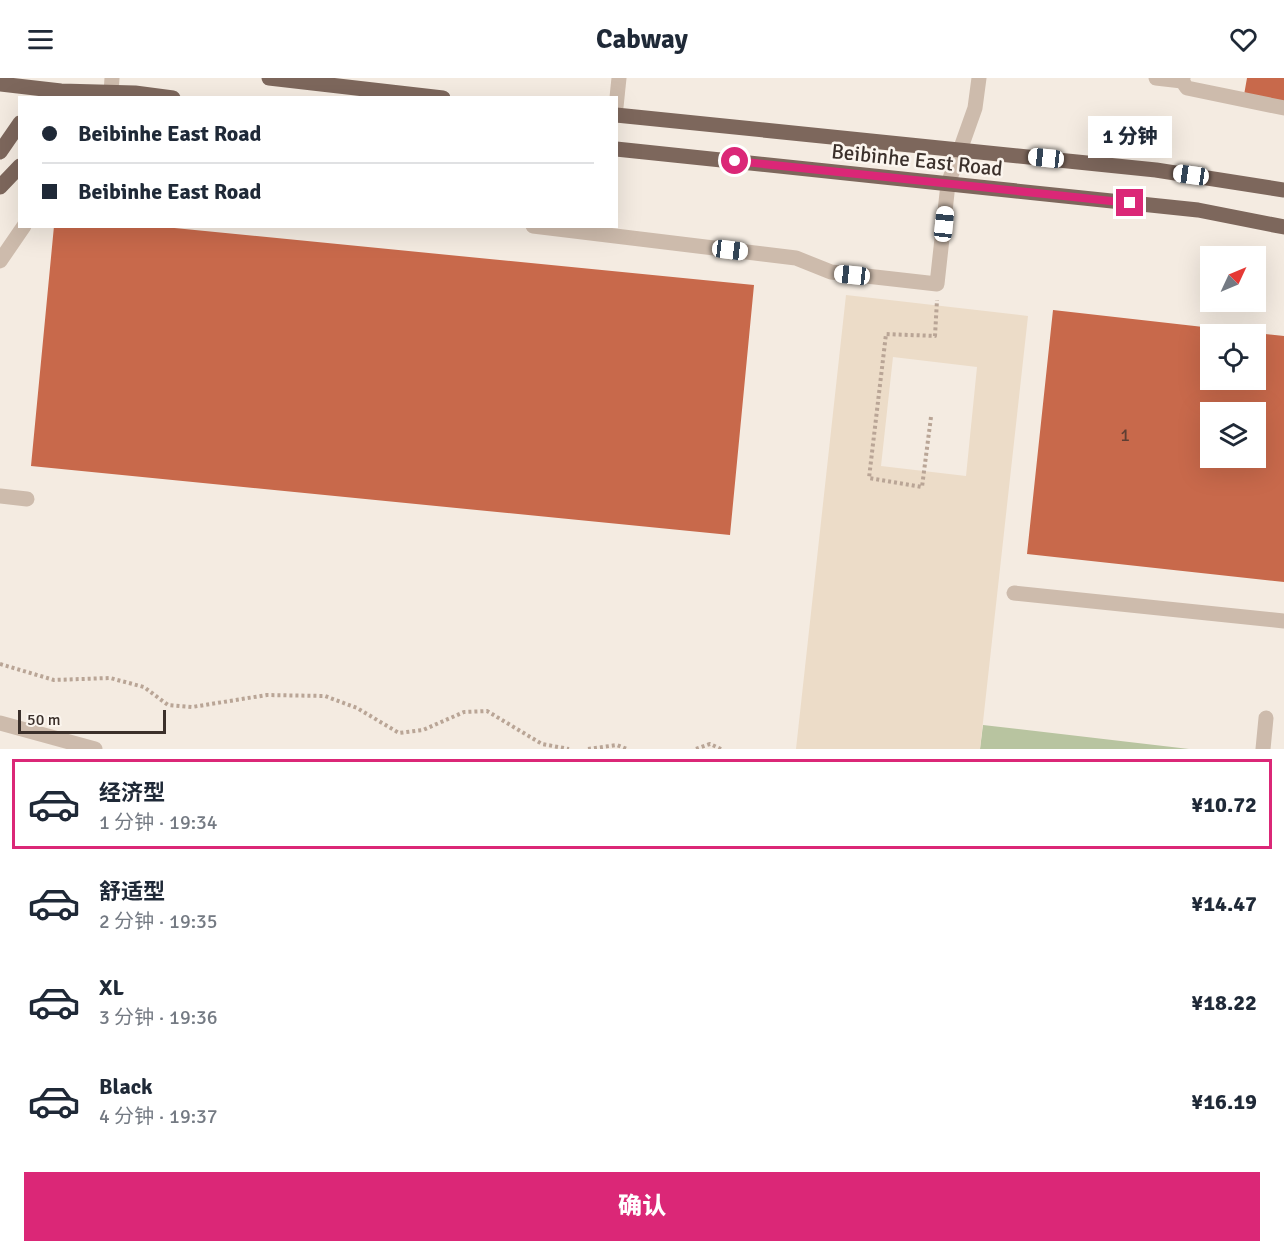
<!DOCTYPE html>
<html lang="zh">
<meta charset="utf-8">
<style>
body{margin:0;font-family:Signika,"Noto Sans SC",sans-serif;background:#f6f6f7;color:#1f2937;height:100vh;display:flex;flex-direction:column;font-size:22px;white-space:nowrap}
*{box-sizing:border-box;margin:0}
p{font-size:20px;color:#747a83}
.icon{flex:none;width:33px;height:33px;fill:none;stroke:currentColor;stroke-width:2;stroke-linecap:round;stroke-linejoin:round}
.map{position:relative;height:671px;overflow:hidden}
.drawer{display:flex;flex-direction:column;background:#fff;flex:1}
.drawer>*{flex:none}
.guide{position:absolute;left:18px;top:18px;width:600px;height:132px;border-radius:0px;box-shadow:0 6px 24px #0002;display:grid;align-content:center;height:132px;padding:0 24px;background:#fff}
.needle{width:39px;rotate:46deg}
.tools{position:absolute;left:1200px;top:168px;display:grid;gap:12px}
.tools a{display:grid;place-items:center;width:66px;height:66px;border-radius:0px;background:#fff;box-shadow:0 6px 24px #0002;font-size:30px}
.scale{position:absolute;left:18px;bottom:15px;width:148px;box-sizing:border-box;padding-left:6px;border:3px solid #3b302b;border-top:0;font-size:16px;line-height:21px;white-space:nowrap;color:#3b302b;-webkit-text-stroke:4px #fbf5ee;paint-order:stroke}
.end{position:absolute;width:27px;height:27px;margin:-14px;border:8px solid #db2777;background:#fff;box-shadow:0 0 0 3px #fff}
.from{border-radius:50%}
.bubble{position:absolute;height:42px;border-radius:0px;background:#fff;box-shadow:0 6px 24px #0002;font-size:20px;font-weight:800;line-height:42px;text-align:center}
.car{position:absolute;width:18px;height:36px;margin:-18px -9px;border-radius:8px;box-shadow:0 0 4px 2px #0007;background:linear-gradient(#fff 24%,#345 0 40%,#fff 0 76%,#345 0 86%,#fff 0)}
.guide b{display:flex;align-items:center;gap:21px;height:57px;font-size:22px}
.guide b+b{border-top:2px solid #e0e1e3}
.guide i{width:15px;height:15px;background:#1f2937}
ul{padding:10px 0 0;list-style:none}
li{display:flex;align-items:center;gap:18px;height:90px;margin:0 12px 9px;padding:0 12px;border:3px solid transparent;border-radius:0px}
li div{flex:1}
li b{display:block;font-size:22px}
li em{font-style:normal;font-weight:800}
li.active{border-color:#db2777}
li>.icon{width:54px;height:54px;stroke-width:1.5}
.primary-button{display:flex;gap:12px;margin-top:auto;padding:12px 24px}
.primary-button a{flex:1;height:69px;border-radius:0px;background:#db2777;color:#fff;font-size:24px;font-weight:800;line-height:69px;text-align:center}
header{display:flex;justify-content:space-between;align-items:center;height:78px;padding:0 24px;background:#fff;font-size:27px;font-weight:800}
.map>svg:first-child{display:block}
</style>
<header><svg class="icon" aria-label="menu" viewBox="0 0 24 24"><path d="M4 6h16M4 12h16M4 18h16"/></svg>Cabway<svg class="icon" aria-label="heart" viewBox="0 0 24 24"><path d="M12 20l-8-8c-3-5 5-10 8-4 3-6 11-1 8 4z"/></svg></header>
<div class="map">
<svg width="1284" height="671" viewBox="0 0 1284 671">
<rect width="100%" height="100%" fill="#f4ebe1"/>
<path fill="#b8c4a0" d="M983,647L1189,671H980Z"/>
<path fill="#ecdcc8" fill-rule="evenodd" d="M846,217L1028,238L980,671H796ZM893,279L977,289L966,398L881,388Z"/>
<path fill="#c8694b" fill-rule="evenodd" d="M1247,0H1284V24L1244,17Z
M54,148H154L754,207L730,457L31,388Z
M1053,232L1284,258V504L1027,476ZM1210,256H1256V302H1210ZM1210,334H1256V380H1210Z"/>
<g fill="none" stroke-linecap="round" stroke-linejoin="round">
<path stroke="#b9a596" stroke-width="4" stroke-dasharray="3 3" stroke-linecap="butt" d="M931,339L922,409L869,400L886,256L935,258L937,222
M0,586L54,602L110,600L144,609L168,627L192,629L267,617L325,618L357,630L399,655L423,652L464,634L487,633L542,666L569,671
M588,671L617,667L627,671
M696,671L710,666L721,671"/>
<path stroke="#cdbbac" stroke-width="15" d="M1156,0L1182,3L1183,0
M1182,3L1187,10L1284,30
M111,15L112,0
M616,29L619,0
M533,148L796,180L831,194L937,206L948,106L975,30L979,0
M0,183L24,148
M0,418L27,421
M1014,515L1284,543
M0,645L95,671
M1263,671L1266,640"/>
<path stroke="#7d675c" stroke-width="15" d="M269,0L443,20
M0,6L61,13L135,15L173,20
M616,37L1156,92L1284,112
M616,71L1198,132L1284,149
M0,74L20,45
M0,109L20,88"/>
</g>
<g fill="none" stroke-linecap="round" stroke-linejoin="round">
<path stroke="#db2777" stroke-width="8" d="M735,83L1130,125"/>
</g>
<g text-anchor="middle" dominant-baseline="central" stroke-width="5" stroke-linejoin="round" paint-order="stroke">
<g font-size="18" fill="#5e3e33">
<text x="1125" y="357">1</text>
</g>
<g font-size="21" fill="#3b302b" stroke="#fbf5ee">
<text transform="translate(917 82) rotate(6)">Beibinhe East Road</text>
</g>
</g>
</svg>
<div class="tools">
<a><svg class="needle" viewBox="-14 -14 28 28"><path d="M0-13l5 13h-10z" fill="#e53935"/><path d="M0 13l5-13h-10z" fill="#747a83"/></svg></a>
<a><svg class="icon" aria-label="locate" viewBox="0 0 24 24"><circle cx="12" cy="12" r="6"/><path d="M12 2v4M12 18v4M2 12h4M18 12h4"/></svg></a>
<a><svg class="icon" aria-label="layers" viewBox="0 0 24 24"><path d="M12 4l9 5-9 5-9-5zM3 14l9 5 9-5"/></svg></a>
</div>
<div class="scale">50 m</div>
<i class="end from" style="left:735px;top:83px"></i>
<i class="end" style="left:1130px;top:125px"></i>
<div class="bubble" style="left:1088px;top:38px;width:84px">1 分钟</div>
<i class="car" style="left:1046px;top:80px;rotate:276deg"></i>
<i class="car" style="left:1191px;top:97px;rotate:278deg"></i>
<i class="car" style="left:944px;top:146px;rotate:6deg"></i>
<i class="car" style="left:730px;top:172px;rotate:97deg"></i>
<i class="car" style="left:852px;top:197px;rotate:276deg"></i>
<div class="guide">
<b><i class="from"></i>Beibinhe East Road</b>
<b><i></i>Beibinhe East Road</b>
</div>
</div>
<section class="drawer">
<ul>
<li class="active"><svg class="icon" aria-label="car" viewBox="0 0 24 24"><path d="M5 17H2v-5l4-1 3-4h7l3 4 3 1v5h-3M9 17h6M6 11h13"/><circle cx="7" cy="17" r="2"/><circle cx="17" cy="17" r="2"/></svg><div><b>经济型</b><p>1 分钟 · 19:34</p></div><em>¥10.72</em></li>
<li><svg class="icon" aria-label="car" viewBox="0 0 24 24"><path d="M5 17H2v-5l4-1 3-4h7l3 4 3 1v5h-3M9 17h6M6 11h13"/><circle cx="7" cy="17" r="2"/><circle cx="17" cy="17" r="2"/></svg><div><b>舒适型</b><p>2 分钟 · 19:35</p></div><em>¥14.47</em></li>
<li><svg class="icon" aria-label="car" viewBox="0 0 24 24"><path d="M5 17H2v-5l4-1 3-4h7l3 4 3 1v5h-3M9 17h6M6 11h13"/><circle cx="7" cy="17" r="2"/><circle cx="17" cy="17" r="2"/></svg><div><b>XL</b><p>3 分钟 · 19:36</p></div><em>¥18.22</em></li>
<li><svg class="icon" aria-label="car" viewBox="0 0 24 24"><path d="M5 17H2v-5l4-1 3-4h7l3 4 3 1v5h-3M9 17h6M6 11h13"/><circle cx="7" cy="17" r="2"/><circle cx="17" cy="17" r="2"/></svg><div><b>Black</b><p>4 分钟 · 19:37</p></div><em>¥16.19</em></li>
</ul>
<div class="primary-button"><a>确认</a></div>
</section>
